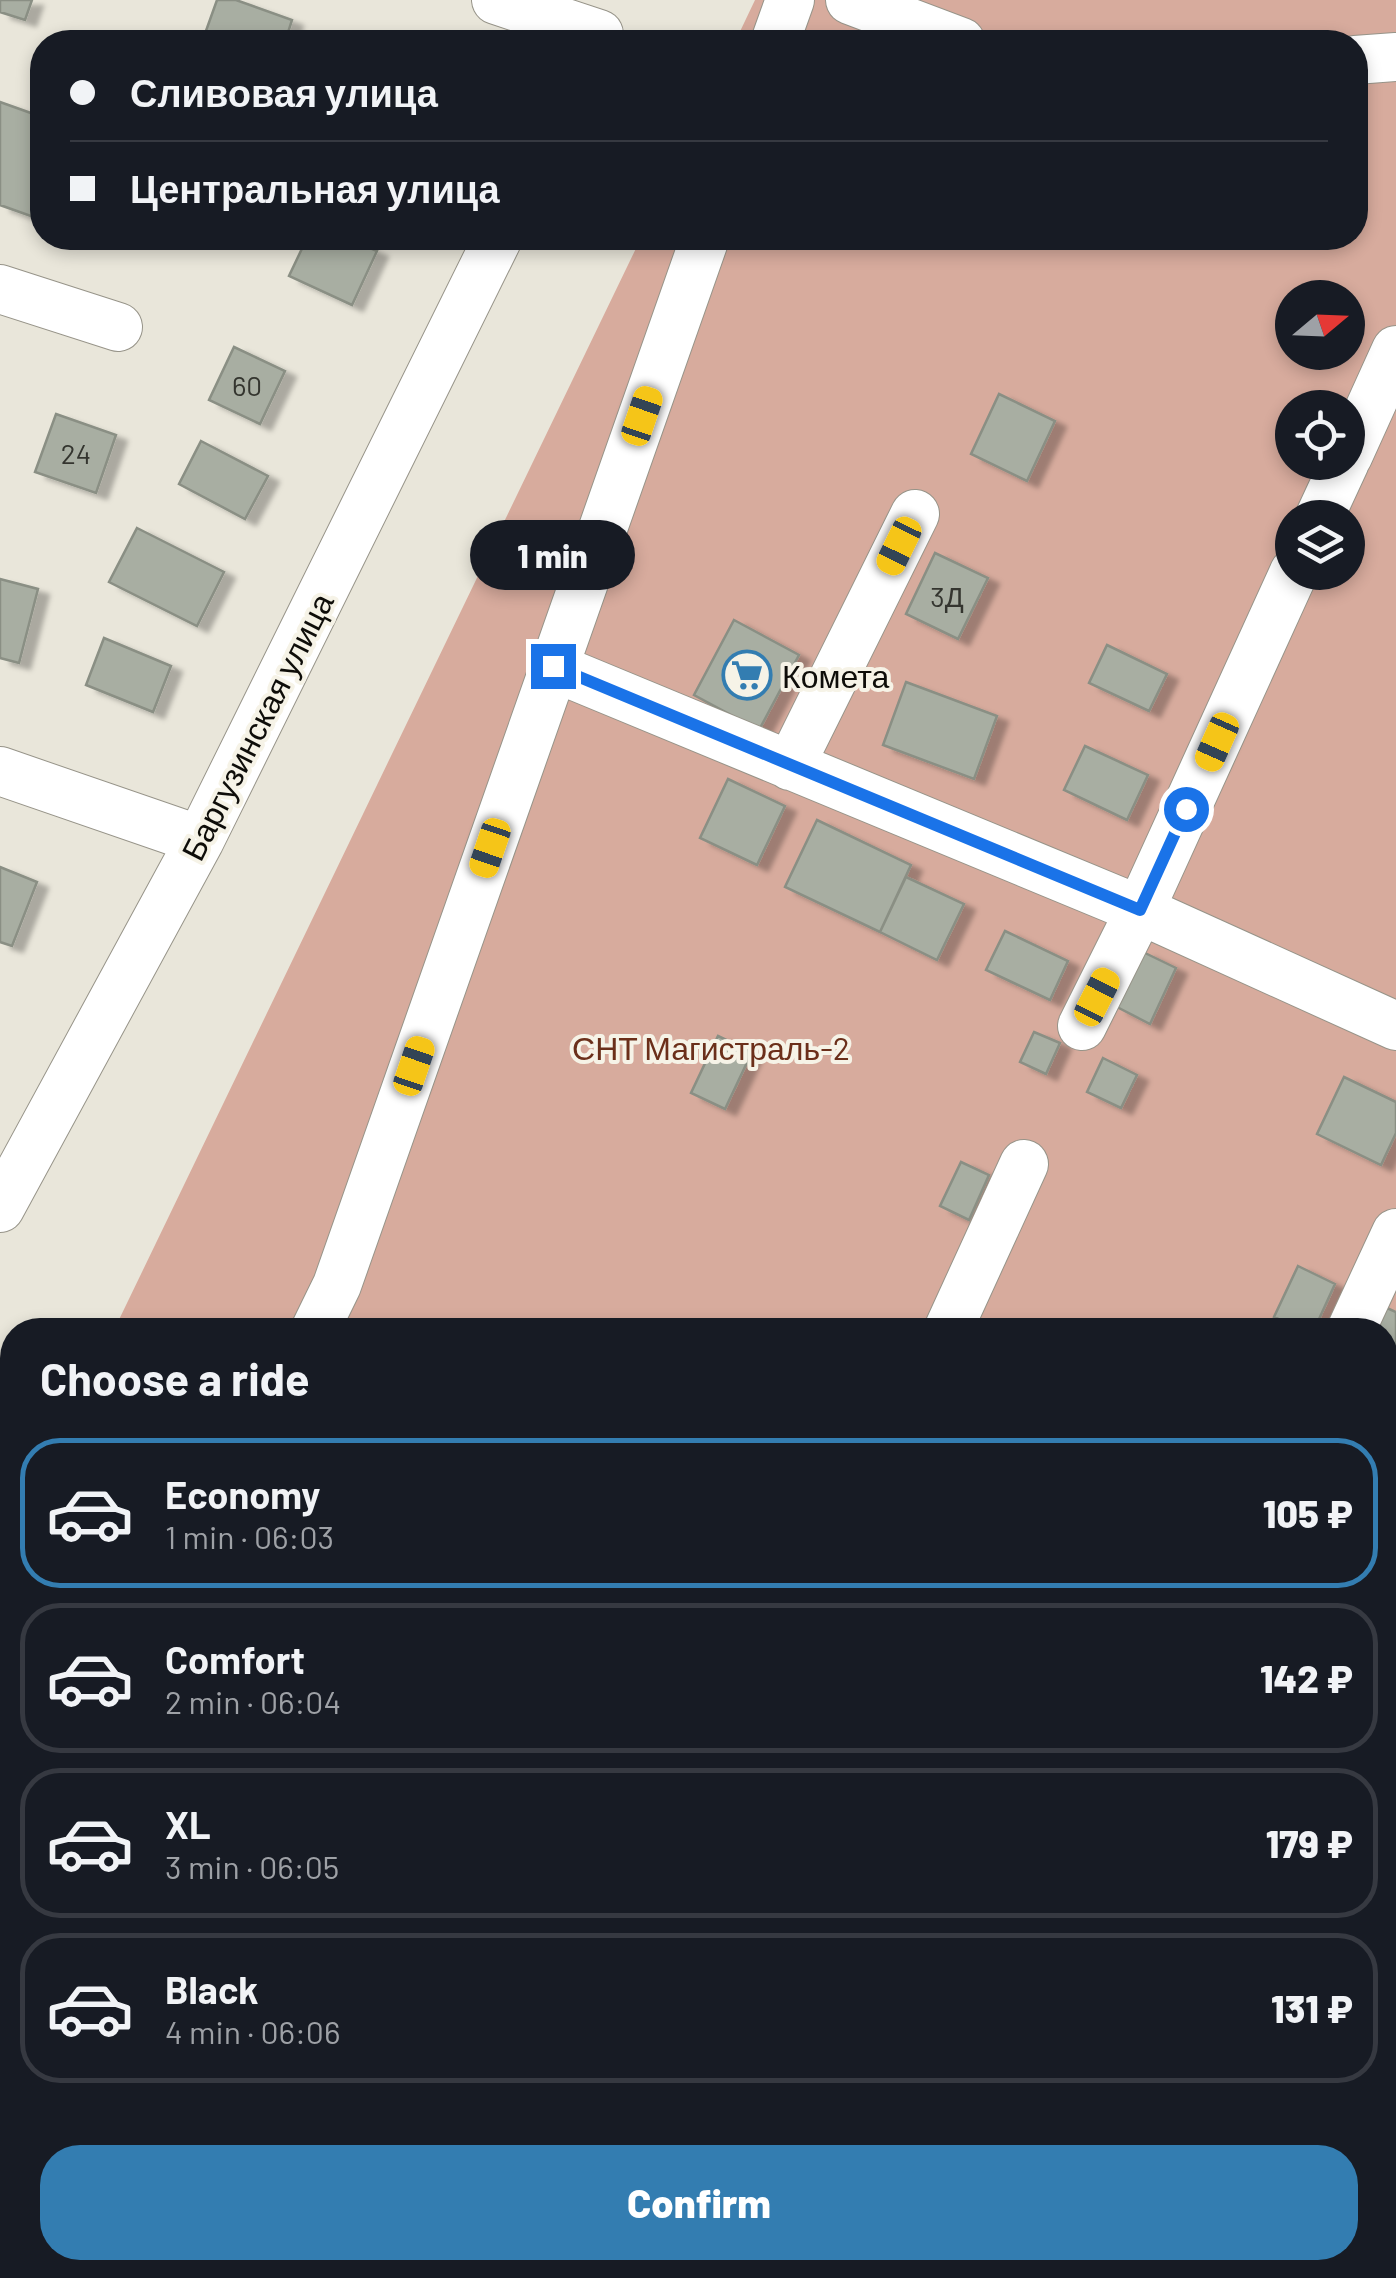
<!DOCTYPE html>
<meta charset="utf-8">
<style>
body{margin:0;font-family:Barlow,sans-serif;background:#20242c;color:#f1f3f6;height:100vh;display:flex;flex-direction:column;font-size:38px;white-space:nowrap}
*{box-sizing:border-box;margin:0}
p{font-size:32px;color:#9ea1a6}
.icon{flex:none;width:55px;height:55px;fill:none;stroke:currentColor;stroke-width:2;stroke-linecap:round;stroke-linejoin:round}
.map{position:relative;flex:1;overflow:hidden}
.details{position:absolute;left:0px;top:1318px;width:1398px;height:962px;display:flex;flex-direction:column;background:#171b24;border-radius:40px 40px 0 0;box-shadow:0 5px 15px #0003}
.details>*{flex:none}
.banner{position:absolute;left:30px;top:30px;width:1338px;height:220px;border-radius:40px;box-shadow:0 5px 15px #0003;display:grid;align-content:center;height:220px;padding:0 40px;background:#171b24}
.needle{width:65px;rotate:71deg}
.fabs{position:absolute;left:1275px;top:280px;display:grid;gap:20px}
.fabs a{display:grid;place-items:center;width:90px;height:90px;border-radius:50%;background:#171b24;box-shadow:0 5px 15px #0003;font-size:50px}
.end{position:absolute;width:45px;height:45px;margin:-22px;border:12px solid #1a73e8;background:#fff;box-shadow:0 0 0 5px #fff}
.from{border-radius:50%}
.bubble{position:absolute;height:70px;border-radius:35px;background:#171b24;box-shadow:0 5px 15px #0003;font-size:32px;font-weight:800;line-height:70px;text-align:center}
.car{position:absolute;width:30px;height:60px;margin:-30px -15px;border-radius:12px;box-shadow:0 0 8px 2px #0007;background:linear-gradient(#f5c518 24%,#345 0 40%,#f5c518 0 76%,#345 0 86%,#f5c518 0)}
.banner b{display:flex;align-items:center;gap:35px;height:95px;font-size:38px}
.banner b+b{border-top:2px solid #363941}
.banner i{width:25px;height:25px;background:#f1f3f6}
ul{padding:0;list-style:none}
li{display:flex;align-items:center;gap:30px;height:150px;margin:0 20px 15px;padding:0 20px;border:5px solid #363941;border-radius:40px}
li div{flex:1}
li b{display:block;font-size:38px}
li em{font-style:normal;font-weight:800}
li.selected{border-color:#337db1}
li>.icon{width:90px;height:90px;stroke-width:1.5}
h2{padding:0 40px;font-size:45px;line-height:120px}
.primary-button{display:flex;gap:20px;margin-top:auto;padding:20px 40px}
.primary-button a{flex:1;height:115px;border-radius:40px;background:#337db1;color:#fff;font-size:40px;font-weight:800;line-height:115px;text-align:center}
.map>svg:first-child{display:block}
</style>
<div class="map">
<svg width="1396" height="2278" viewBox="0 0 1396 2278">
<defs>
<filter id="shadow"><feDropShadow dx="11" dy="6" stdDeviation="2.5" flood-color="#0004"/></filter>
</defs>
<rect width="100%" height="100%" fill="#e9e6da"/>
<path fill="#d7ab9d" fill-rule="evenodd" d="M755,0H1396V2278H0V1567L12,1541V2268H1385V1330H114L641,238H1355V42H735ZM1292,298H1348V352H1292ZM1292,408H1348V462H1292ZM1292,518H1348V572H1292Z"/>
<path fill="#a8aea2" stroke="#8a8f84" stroke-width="2.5" filter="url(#shadow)" d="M0,0H32L25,20L0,12Z
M217,0H236L292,20L285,42H202Z
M0,102L42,117V220L0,205Z
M307,238H346L377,251L352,305L289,276Z
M234,347L285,371L260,424L209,400Z
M999,394L1055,421L1027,481L971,454Z
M56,414L116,435L96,493L35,472Z
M201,441L268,476L245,519L179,484Z
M137,528L224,572L197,626L109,582Z
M935,553L988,578L958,639L906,614Z
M0,579L38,589L19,663L0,658Z
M734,620L799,655L759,730L694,695Z
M104,638L171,666L153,712L86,685Z
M1107,645L1167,674L1149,711L1089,683Z
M906,682L997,716L974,779L883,745Z
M1085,746L1148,775L1127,820L1064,790Z
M728,779L785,806L757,865L700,838Z
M817,820L911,865L880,932L785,887Z
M0,867L37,882L12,946L0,942Z
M906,877L964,904L937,960L880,932Z
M1005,931L1068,961L1050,1000L986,970Z
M1143,952L1176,968L1150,1024L1117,1007Z
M1034,1032L1060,1043L1046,1074L1020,1062Z
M718,1036L752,1052L725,1109L691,1093Z
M1103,1058L1137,1075L1121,1108L1087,1092Z
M1344,1077L1396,1102V1133L1381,1165L1317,1134Z
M961,1162L989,1175L969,1220L940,1206Z
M1298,1266L1335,1284L1314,1330H1302L1274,1317Z
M1387,1308L1396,1312V1409L1387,1427L1385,1330H1376Z"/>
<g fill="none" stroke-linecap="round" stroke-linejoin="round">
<g stroke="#979489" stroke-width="50">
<path id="minor" d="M496,0L599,34
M850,0L961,42
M775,42L790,0
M1355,60L1396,57
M0,289L118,327
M1348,456L1396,350
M1319,518L1345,462
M553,667L1140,910L1396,1026
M790,766L915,514
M0,771L200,840
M1082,1026L1140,910L1294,572
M0,1208L200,840L498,238
M315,1330L337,1285L705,238
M948,1330L1024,1164
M1351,1330L1396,1233
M0,1961L12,1936
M1385,2083L1396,2060
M1385,2208L1396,2213
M234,2278L239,2268
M576,2278L581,2268
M910,2278L915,2268"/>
</g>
<use href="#minor" stroke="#fff" stroke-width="48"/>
</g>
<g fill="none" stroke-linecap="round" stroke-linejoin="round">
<path stroke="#1a73e8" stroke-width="12" d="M553,666L1140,910L1186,809"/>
</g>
<defs>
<g id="supermarket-ring" transform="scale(2.5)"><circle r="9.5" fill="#f6f3e7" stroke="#337db1" stroke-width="1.5"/><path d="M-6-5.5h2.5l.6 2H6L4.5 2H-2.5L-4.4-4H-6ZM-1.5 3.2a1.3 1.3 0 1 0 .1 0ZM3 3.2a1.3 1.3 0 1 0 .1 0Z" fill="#337db1"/></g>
</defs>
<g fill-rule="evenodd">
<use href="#supermarket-ring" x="747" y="675"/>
</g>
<g text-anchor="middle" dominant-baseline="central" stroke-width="8" stroke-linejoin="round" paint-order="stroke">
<g font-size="28" fill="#34352f">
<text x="247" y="385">60</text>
<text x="76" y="453">24</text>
<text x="947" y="596">3Д</text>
</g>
<g font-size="32" fill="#0e0d09" stroke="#f6f3e7" text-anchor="start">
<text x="782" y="675">Комета</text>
</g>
<g font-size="32" fill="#0e0d09" stroke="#f6f3e7">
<text transform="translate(256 726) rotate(-63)">Баргузинская улица</text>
</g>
<g font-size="32" fill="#6b2f1a" stroke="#f6f3e7">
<text x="711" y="1047">СНТ Магистраль-2</text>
</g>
</g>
</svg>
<div class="fabs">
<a><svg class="needle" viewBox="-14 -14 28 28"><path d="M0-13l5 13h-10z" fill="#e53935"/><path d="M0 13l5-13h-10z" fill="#9ea1a6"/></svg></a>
<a><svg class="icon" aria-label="locate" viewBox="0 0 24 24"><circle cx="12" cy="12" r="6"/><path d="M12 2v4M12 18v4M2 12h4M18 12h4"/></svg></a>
<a><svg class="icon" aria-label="layers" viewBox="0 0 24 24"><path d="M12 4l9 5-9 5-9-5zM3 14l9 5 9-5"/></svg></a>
</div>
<i class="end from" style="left:1186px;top:809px"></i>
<i class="end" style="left:553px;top:666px"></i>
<div class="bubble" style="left:470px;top:520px;width:165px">1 min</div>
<i class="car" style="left:642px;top:416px;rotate:19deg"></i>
<i class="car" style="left:899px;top:546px;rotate:206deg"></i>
<i class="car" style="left:1217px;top:742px;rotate:204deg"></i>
<i class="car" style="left:490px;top:848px;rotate:199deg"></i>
<i class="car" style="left:1097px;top:997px;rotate:27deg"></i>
<i class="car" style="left:414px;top:1066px;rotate:19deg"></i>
<div class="banner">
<b><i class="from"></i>Сливовая улица</b>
<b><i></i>Центральная улица</b>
</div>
<section class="details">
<h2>Choose a ride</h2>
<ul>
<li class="selected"><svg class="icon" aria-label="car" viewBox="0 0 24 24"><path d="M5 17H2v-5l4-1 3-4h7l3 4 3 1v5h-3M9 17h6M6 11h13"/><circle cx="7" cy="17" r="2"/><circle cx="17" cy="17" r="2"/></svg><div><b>Economy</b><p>1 min · 06:03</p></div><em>105 ₽</em></li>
<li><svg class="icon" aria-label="car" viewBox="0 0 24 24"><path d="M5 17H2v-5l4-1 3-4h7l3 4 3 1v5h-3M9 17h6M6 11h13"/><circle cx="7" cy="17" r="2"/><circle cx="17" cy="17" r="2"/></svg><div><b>Comfort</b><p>2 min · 06:04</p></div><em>142 ₽</em></li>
<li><svg class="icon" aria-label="car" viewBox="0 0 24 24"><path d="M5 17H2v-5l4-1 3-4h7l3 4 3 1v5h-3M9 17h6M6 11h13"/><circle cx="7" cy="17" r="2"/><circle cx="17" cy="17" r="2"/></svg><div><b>XL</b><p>3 min · 06:05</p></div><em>179 ₽</em></li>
<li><svg class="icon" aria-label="car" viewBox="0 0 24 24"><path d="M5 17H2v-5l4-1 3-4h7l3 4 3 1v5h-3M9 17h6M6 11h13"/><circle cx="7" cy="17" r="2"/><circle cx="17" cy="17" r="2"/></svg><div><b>Black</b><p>4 min · 06:06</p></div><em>131 ₽</em></li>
</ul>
<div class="primary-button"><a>Confirm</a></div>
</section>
</div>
